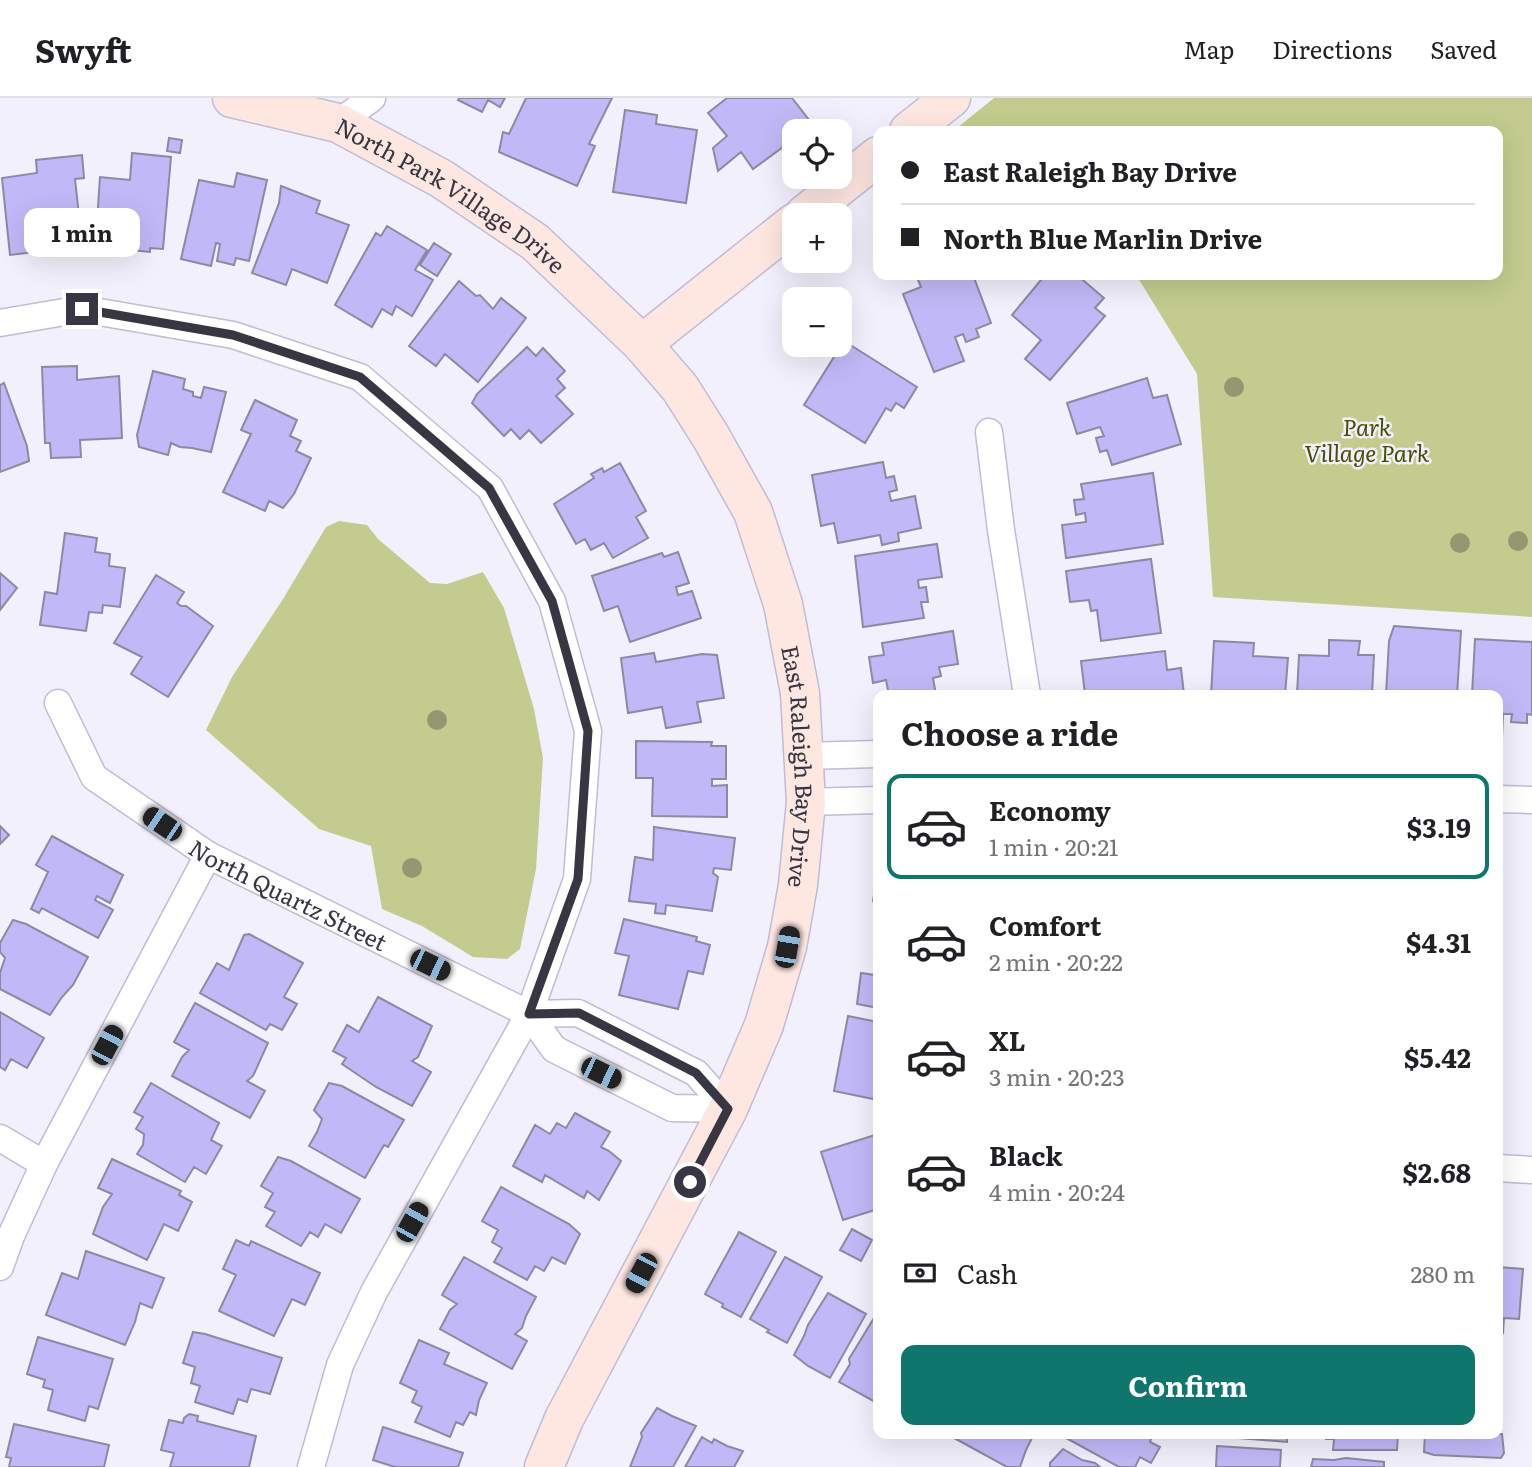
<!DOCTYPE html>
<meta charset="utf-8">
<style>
body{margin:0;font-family:Literata,serif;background:#f2f2f2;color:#202124;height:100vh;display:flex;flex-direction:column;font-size:26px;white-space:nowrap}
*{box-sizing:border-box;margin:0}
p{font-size:23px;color:#757577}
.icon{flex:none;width:38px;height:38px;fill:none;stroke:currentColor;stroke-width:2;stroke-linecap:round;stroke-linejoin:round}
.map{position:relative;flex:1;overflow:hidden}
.drawer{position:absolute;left:873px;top:592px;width:630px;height:749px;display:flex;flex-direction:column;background:#fff;border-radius:14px;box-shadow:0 7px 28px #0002}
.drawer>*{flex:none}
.hud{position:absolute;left:873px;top:28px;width:630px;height:154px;border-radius:14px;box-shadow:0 7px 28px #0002;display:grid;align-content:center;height:154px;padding:0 28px;background:#fff}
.tools{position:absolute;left:782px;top:21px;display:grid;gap:14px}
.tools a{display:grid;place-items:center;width:70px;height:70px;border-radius:14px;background:#fff;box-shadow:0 7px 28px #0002;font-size:35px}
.end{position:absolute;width:32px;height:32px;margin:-16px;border:9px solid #383642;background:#fff;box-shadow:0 0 0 4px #fff}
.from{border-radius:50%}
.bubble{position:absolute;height:49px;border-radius:14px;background:#fff;box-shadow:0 7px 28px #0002;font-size:23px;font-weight:700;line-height:49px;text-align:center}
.car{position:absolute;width:21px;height:42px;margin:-21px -10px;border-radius:9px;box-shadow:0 0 5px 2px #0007;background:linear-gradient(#222 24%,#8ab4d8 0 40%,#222 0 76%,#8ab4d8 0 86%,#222 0)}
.hud b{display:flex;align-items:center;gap:24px;height:66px;font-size:26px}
.hud b+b{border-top:2px solid #e0e0e0}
.hud i{width:18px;height:18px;background:#202124}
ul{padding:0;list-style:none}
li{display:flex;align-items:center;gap:21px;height:105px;margin:0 14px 10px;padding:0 14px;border:4px solid transparent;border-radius:14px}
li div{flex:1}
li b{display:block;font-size:26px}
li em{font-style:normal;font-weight:700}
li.active{border-color:#0f766e}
li>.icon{width:63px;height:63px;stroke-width:1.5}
h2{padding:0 28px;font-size:32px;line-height:84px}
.pay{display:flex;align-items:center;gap:18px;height:77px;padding:0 28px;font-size:26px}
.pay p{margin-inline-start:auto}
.cta{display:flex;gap:14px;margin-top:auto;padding:14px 28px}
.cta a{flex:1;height:80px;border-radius:14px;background:#0f766e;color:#fff;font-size:28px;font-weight:700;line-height:80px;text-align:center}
header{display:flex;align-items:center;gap:42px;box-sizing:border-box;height:98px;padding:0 35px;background:#fff;border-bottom:2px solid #e0e0e0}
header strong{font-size:33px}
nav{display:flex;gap:38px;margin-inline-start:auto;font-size:24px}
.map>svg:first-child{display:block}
</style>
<header>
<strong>Swyft</strong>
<nav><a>Map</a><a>Directions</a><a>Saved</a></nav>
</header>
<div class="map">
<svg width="1532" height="1369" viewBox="0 0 1532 1369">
<rect width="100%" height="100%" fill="#f1f0fc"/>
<path fill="#c3cc8e" d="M994,0H1532V519L1213,499L1197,276L1138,180L1135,177H1498V33H960L957,30Z
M339,423L367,427L378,441L430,485L447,486L483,474L504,510L534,611L543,660L536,771L520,851L507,861L473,859L422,828L382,811L371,748L319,731L206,632L232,579L283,501L326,429Z"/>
<path fill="#c1b9f7" stroke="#8c89a4" stroke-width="2" d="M459,0H505L500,9L488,2L482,14L458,2Z
M526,0H612L589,46L595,48L577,88L499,54L503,34L509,36Z
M727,0H792L813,27L805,33H794V41L753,71L741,54L718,73L713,50L727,38L708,15Z
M625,12L657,17L656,26L697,32L686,105L613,94Z
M169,40L182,42L180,55L167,53Z
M132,55L171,59L163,151L150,150V154L131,152L132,137L128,136L127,156L95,154L100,79L130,82Z
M82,57L84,80L75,81L82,145L45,149L42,153L10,157L2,80L37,75L36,62Z
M237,75L267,82L249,163L236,160L234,167L217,163L220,146L216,145L211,168L181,161L199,82L234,89Z
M281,88L320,103L316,115L349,127L327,185L292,171L286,187L252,175L279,105Z
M387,128L427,152L415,172L433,182L412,218L396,208L392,217L382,211L372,229L335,207L376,135L381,138Z
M434,145L451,156L437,178L420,167Z
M916,177H973L991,225L976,231L979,239L966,244L963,236L955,239L964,263L934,274L903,196L921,189Z
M1045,177H1077L1104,200L1095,210L1105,218L1050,282L1025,261L1041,242L1012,217Z
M459,183L476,198L480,197L493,211L501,200L526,220L478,284L445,256L436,268L409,248Z
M844,243L917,289L904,310L896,305L891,313L886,310L865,345L804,307Z
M527,249L536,258L543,250L565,273L557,281L565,290L556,298L573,316L541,345L529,332L520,341L511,331L504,338L472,305L477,296Z
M77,268V282L119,278L122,340L80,342L81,359L51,360L50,345H45L42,269Z
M153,273L185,281L183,291L193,294V298L201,300L204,289L226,294L211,354L192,350L180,349L171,345L168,357L139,349L137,337Z
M1147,280L1153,300L1167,297L1181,346L1112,367L1107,352L1100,354L1096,340L1104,338L1100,329L1077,336L1067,305Z
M4,285L27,348L29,363L0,374V287Z
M255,302L297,322L290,338L301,343L296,353L311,360L294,396L283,410L269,403L265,413L223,394L251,336L241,332Z
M883,364L886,380L894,378L897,392L889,394L891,403L915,398L921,430L898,435L899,443L882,447L880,437L838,445L834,425L821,428L812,377Z
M620,365L646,413L636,419L648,440L613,460L604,445L591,452L585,441L576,446L554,406L594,380L591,376L602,370L604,374Z
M1153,375L1163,446L1066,460L1062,427L1086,424L1085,415L1076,417L1074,402L1084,401L1081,386Z
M65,435L97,440L95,454L110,456L109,468L125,470L120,509L103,507L102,515L89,514L86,533L40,527L45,494L57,496Z
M937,446L942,479L918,482L919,490L926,489L928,504H921L924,520L863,529L855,458Z
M678,454L689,485L676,489L678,497L692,493L701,520L630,544L618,508L604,513L592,478L662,455L664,459Z
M1151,461L1161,535L1101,543L1097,512L1091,513L1089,502L1070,504L1066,473Z
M0,475L17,490L0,512Z
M156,477L184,494L177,505L181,508H186L213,528L168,599L131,576L142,559L114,545Z
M1394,528L1461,533L1457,597H1386L1389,543Z
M953,533L958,566L939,569L941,578L933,580L936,597H889L886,582L873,585L869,559L884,557L882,545Z
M1475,541L1532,544V617L1527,616V625L1511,624L1512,616H1503L1502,640H1498V597H1472Z
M1329,542L1360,543L1358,557H1374L1372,597H1297L1299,557L1329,558Z
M1214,543L1254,545L1253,558L1288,560L1285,597H1211Z
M1165,553L1167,572L1181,570L1184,597H1109V593L1085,596L1081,563Z
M654,555L656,564L702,556L717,557L724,600L697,604L701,624L666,630L662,609L628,615L621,560Z
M636,643L712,644L711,648H726V681H712V688L727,687V719L652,718L653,680H636Z
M0,728L9,737L0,746Z
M654,729L735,740L731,772L714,770L713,775L718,779L712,813L666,807L665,816L655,815L656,806L629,803L635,759L653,762Z
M52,738L123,777L110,805L97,798L95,802L113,812L98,840L42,810L39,815L31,811L48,774L36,767Z
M877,778H878V804L873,803Z
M624,821L697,839L696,843L710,847L703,876L688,873L678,911L619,897L629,858L615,855Z
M13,822L26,826L88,859L73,887L62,899L50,917L0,891V875L5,860L0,854V845Z
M249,836L303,865L284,899L297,906L282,932L270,926L266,932L200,895L217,865L229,872L244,837Z
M878,853V910L857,906L861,875L875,877Z
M378,899L432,928L418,959L412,963L431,974L412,1008L376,989L342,966L346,960L333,953L347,927L359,934Z
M195,905L268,945L253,978L247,983L265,993L250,1020L172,978L182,959L189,952L174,944Z
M0,914L44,940L27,970L11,961L5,972L0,969Z
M848,918L878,924V1002L834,993Z
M151,985L219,1025L211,1042L222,1048L206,1076L194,1069L185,1084L137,1056L143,1047L144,1036L136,1031L143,1019L134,1014Z
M329,985L342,988L404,1022L388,1049L384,1047L365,1080L309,1048L317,1034L322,1021L314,1012Z
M575,1015L610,1034L601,1049L609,1053L621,1063L599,1102L587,1093L584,1100L545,1077L542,1084L513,1068L535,1027L550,1036L557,1025L566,1030Z
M878,1036V1111L843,1122L821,1054Z
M278,1059L291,1063L360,1101L341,1135L325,1126L318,1139L310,1134L301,1148L266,1128L275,1114L265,1109L273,1095L261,1088Z
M112,1061L181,1093L179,1097L192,1104L178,1133L164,1126L147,1162L93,1136L103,1109L112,1096L98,1090Z
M501,1089L569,1126L580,1136L565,1166L552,1159L544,1173L535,1168L527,1182L494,1164L502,1150L492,1144L498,1132L482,1123Z
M852,1131L872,1142L861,1163L840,1152Z
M739,1134L776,1154L741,1219L722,1209L723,1206L705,1196Z
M236,1142L249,1148L251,1143L320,1175L305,1207L292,1201L274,1238L219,1213L236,1177L223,1171Z
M86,1153L164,1180L152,1210L140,1205L135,1224L125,1247L46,1217L62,1175L78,1181Z
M464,1159L536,1199L526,1218L522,1230L515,1236L527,1243L512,1271L440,1231L450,1212L457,1206L442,1197Z
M785,1159L822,1179L787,1245L767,1234L769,1232L750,1221Z
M1498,1169L1523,1171L1519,1221L1504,1220L1503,1235H1498Z
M828,1195L866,1216L830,1280L808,1268L794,1257L804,1238L808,1227Z
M874,1220L878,1223L877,1305L839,1284L850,1266L849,1261Z
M193,1234L205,1236L282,1260L270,1296L251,1291L247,1304L238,1301L233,1316L195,1304L200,1288L191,1285L195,1269L183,1265Z
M38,1239L113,1261L98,1311L89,1308L85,1323L48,1312L53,1292L43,1289L45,1282L27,1276Z
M419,1242L449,1255L444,1266L487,1285L479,1302L476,1317L470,1314L463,1327L456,1324L450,1339L415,1324L422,1309L412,1304L417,1293L400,1285Z
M657,1310L672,1318L696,1328L673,1369H630L642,1339L641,1335Z
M189,1316L198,1318L197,1323L256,1338L249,1369H170L174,1355L161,1352L169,1322L183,1325L184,1320Z
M14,1326L109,1347L104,1369H9L11,1360L6,1359Z
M383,1329L463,1355L458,1369H395L373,1362Z
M945,1335H1033L1034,1336L1026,1352L1020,1369H1007Z
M1068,1335H1145L1152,1339L1150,1344L1160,1349L1151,1365L1140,1359L1135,1369H1119L1066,1340Z
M1215,1335H1287V1344L1214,1338Z
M1326,1335H1398L1397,1352H1333L1334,1341H1326Z
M1425,1335L1502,1336L1504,1355L1501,1360L1434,1357L1424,1354Z
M702,1339L712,1345L714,1341L727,1348L743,1353L734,1369H685Z
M1217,1348L1281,1352L1280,1369H1216Z
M1063,1351L1082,1362L1095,1365L1100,1369H1050V1365Z
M1346,1360L1384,1364V1369H1311L1313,1361L1334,1362Z"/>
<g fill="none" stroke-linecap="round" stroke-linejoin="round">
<g stroke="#bfbcd8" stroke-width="29">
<g id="street">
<path d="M338,25L372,0"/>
<path d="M0,225L82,211L233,237L360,279L490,390L552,503L588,633L577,781L529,916L374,1194L340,1267L311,1369"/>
<path d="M989,334L1001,432L1027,597"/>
<path id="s1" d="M58,605L94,679L208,757L529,916L578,915L696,975L728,1011"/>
<path d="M803,658L878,656"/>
<path d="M1498,701L1532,702"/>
<path d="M806,704L878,702"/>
<path d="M529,916L554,951L672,1010L728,1011"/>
<path d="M0,1040L44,1066"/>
<path d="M1498,1070L1532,1072"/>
<path d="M0,1169L11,1138L44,1066L208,757"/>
</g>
</g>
<g stroke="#bfbcd8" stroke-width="41">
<g id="secondary">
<path id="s2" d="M232,0L338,25L442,81L535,144L642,246L680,290L711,339L753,414L783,506L800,595L806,704L798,787L787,849L764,927L728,1011L564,1321L544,1369"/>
<path d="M909,33L951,0"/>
<path d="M804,117L878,58"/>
<path d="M642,246L794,125"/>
</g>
</g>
<use href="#street" stroke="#fff" stroke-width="26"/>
<use href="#secondary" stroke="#fee6e1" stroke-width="38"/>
</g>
<g fill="#949771">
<circle cx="1234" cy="289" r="10"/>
<circle cx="1518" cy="443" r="10"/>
<circle cx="1460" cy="445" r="10"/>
<circle cx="437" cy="622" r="10"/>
<circle cx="412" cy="770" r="10"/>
</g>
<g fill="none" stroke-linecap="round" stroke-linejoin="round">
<path stroke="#383642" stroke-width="9" d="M82,211L233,237L360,279L489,390L552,503L588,633L578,781L529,916L579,915L696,975L728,1011L690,1084"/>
</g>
<g text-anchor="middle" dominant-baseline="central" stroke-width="5" stroke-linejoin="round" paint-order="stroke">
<g font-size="23" fill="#383642" stroke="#f1f0fc">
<text stroke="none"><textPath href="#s2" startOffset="243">North Park Village Drive</textPath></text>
<text stroke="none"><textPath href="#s2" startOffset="950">East Raleigh Bay Drive</textPath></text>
<text stroke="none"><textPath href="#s1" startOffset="310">North Quartz Street</textPath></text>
</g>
<g font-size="23" font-style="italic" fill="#474e00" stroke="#f1f0fc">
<text x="1367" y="328">Park<tspan x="1367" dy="26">Village Park</tspan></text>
</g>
</g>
</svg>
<div class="tools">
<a><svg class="icon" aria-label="locate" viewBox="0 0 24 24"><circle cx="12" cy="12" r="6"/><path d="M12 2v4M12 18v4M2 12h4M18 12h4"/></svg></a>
<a>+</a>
<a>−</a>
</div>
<i class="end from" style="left:690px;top:1084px"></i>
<i class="end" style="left:82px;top:211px"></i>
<div class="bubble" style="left:24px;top:110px;width:116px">1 min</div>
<i class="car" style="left:162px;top:726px;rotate:304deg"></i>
<i class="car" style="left:787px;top:849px;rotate:10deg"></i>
<i class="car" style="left:430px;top:867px;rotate:116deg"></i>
<i class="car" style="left:107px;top:947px;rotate:28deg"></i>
<i class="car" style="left:601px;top:975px;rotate:116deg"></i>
<i class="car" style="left:412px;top:1124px;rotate:29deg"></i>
<i class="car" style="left:641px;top:1175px;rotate:208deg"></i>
<div class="hud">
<b><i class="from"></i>East Raleigh Bay Drive</b>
<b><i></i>North Blue Marlin Drive</b>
</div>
<section class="drawer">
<h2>Choose a ride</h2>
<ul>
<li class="active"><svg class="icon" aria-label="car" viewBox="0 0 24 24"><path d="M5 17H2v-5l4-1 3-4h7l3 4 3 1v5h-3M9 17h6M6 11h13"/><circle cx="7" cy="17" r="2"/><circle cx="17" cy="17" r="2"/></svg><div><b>Economy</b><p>1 min · 20:21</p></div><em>$3.19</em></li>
<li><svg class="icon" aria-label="car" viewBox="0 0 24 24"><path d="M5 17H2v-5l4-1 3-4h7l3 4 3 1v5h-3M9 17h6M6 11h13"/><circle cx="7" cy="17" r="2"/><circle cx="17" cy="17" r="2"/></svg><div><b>Comfort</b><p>2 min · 20:22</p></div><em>$4.31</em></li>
<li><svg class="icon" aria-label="car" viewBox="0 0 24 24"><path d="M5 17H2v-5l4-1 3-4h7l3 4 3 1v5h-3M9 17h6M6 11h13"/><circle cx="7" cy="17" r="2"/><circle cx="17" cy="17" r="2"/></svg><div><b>XL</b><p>3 min · 20:23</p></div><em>$5.42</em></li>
<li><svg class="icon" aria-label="car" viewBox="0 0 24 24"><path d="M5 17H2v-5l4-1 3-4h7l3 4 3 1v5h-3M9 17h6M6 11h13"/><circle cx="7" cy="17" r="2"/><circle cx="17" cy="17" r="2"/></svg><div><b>Black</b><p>4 min · 20:24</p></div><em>$2.68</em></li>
</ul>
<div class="pay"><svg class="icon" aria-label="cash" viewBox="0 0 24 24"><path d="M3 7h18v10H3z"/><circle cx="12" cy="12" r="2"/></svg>Cash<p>280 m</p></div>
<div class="cta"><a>Confirm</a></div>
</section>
</div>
